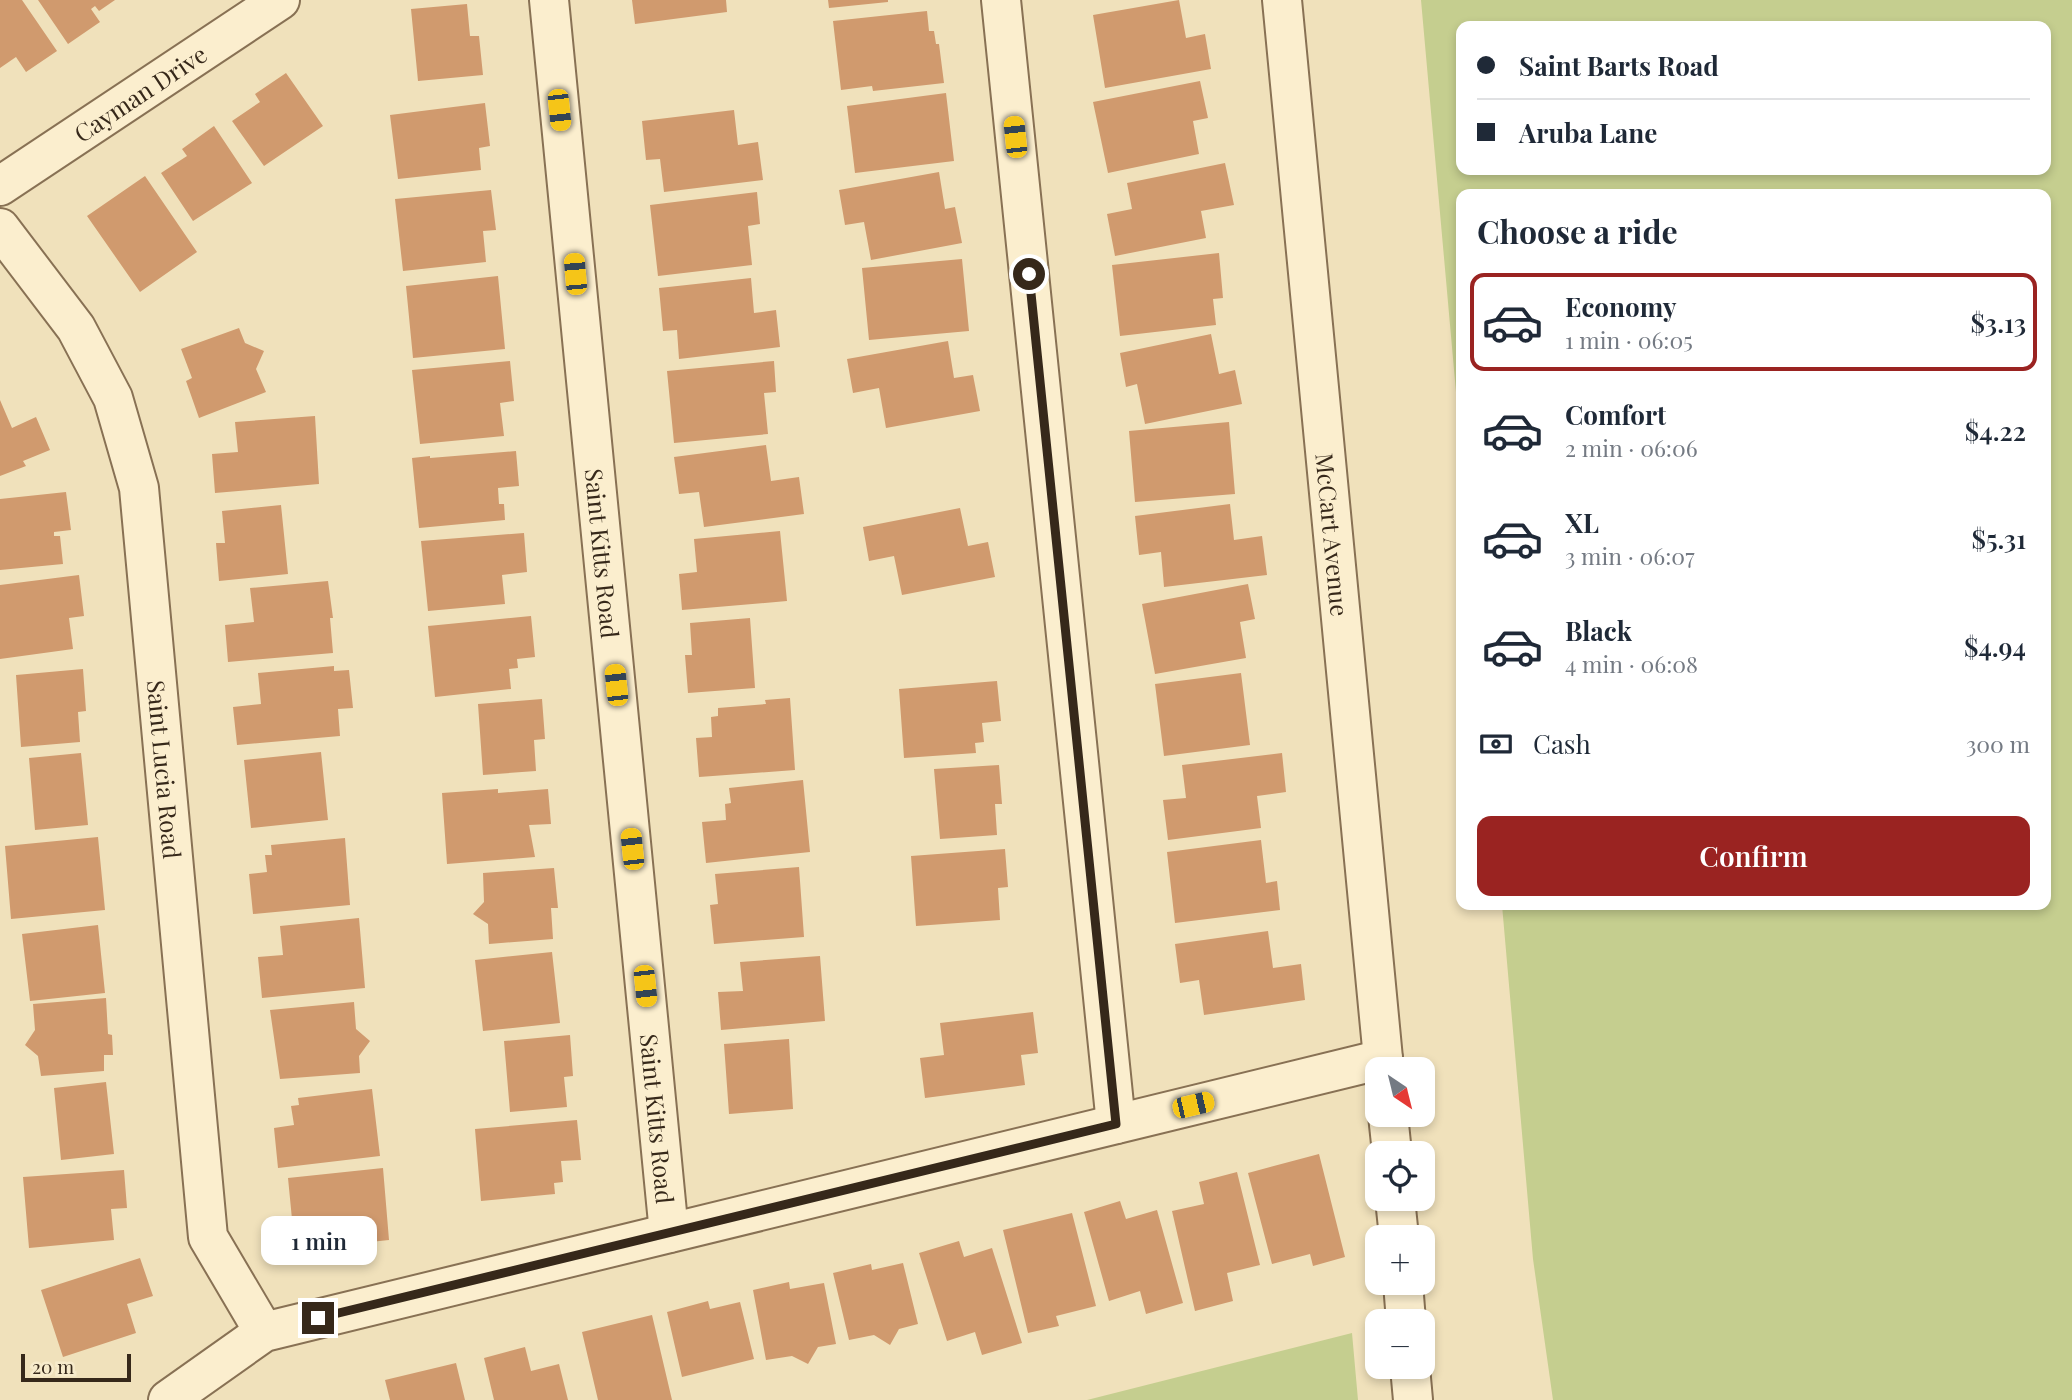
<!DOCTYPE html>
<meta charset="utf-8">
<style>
body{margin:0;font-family:"Playfair Display",serif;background:#f6f6f7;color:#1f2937;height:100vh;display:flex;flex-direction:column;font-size:26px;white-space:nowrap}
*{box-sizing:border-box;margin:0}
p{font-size:23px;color:#747a83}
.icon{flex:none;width:38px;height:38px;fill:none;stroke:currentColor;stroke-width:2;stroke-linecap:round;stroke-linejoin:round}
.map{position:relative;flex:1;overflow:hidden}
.side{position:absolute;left:1456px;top:189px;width:595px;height:721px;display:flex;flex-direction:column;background:#fff;border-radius:14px;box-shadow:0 4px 10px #0003}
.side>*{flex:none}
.hud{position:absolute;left:1456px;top:21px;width:595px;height:154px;border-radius:14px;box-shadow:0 4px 10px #0003;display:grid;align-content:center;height:154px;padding:0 21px;background:#fff}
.needle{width:46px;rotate:145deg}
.tools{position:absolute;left:1365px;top:1057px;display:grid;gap:14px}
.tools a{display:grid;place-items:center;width:70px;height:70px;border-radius:14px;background:#fff;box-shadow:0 4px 10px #0003;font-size:35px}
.scale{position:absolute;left:21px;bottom:18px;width:110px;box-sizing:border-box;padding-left:7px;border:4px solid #36281a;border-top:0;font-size:19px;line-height:24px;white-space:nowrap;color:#36281a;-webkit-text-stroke:5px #f7ebcb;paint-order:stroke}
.end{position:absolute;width:32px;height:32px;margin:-16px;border:9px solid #36281a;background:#fff;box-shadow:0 0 0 4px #fff}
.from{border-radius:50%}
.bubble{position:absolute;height:49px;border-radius:14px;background:#fff;box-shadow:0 4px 10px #0003;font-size:23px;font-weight:600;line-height:49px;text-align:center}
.car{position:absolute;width:21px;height:42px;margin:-21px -10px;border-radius:9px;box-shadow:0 0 5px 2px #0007;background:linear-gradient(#f5c518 24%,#345 0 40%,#f5c518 0 76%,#345 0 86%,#f5c518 0)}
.hud b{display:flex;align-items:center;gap:24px;height:66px;font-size:26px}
.hud b+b{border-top:2px solid #e0e1e3}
.hud i{width:18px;height:18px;background:#1f2937}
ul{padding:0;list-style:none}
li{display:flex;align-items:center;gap:21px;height:98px;margin:0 14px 10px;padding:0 7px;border:4px solid transparent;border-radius:14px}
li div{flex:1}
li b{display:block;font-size:26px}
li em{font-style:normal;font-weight:600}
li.on{border-color:#9a2321}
li>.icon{width:63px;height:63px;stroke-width:1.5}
h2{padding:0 21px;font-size:32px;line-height:84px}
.pay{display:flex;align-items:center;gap:18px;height:77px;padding:0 21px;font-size:26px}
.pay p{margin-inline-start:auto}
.action{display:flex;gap:14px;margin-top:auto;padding:14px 21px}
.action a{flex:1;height:80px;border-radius:14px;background:#9a2321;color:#fff;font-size:28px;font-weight:600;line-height:80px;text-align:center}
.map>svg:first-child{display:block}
</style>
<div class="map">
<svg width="2072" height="1400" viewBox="0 0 2072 1400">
<rect width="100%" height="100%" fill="#f0e1bb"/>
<path fill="#c5ce8f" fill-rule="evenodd" d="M1421,0H2072V1400H1553L1533,1259L1502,905H2046V194H1461V448ZM1461,26H2046V170H1461Z
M1352,1333L1358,1400H1087Z"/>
<path fill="#d09a6e" d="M0,0H22L57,51L26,72L16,57L0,68Z
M38,0H115L99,11L95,6L91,9L100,22L68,44Z
M632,0H726L727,12L635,24Z
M828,0H888V2L829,8Z
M1179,0L1186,38L1205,34L1211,69L1105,88L1093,15Z
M467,4L470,36H479L483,75L418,81L411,9Z
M927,11L929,31H934L936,44H939L944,83L873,91L872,86L841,90L833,21Z
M286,73L323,126L264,166L232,121L260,102L255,94Z
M1200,81L1208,118L1193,121L1199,154L1108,173L1093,102Z
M946,93L954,161L855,173L847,106Z
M485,103L490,146L479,148L481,170L398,179L390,115Z
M734,110L738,145L758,142L763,180L664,192L660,159L646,160L642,121Z
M214,126L252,183L193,221L161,173L187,156L182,149Z
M1225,163L1234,205L1201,211L1206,238L1115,256L1107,214L1132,209L1127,183Z
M939,172L945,209L955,207L962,243L871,260L864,222L845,225L839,190Z
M145,176L197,252L140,292L87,216Z
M491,190L496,230L483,231L486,262L403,271L395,199Z
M757,192L760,224L748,226L752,265L658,276L650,205Z
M1219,253L1223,298L1213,299L1216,325L1120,336L1112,265Z
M962,259L969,331L869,340L862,268Z
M498,276L505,349L413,358L406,286Z
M751,278L754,313L776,310L780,347L679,359L677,330L663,331L659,288Z
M239,328L245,343L264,351L256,369L266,392L199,418L186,381L192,378L181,349Z
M1211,334L1219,374L1235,370L1242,404L1145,424L1137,384L1126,387L1120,353Z
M948,341L954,378L973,375L980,411L886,428L879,388L853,393L847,359Z
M510,361L514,401L500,403L504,436L420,444L412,370Z
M774,361L776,392L764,393L768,434L674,443L667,371Z
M0,400L12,428L36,417L50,450L23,461L26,466L0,476Z
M315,416L319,484L215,493L212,454L238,452L235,422Z
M1229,422L1235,494L1135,502L1129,431Z
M766,445L771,481L799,477L804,514L704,527L699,492L679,494L674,457Z
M516,451L519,486L498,488L499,504H504L505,520L419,528L412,458L430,456V458Z
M66,492L71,530L54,532V536H60L63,564L0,570V499Z
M1230,504L1234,540L1262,536L1267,575L1164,587L1161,552L1139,555L1135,516Z
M281,505L288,574L219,581L216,543H225L222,511Z
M960,508L968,546L988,542L995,577L902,595L894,556L869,561L863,527Z
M780,531L787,601L682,610L679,574L697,572L694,539Z
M524,533L527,572L502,575L505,604L428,611L421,541Z
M79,575L84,616L69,618L73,649L0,659V585Z
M328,581L333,618H330L333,653L228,662L225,625L254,622L250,588Z
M1248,584L1255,619L1240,622L1246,658L1155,674L1142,604Z
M531,616L535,657L517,659L518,668L509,669L511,689L435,697L428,626Z
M750,618L755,688L688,693L685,655H692L690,623Z
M334,666V671L349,670L353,708L338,709L340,736L237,745L233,707L261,704L258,673Z
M83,669L86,711L78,712L80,742L21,747L16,675Z
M1241,673L1250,745L1164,756L1155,684Z
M997,681L1001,721L982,723L984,742L975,743L976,753L904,758L899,689Z
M790,698L795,770L699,777L696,738L712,737L711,717L718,716V708L766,704L765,700Z
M542,699L545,739L534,740L536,771L483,775L478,704Z
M321,752L328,820L251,828L244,760Z
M81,753L88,825L35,830L29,758Z
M1282,753L1286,792L1257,796L1261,828L1168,840L1163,800L1186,798L1182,765Z
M999,765L1002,804H995L997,835L940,839L934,769Z
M803,780L810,852L706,863L702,822L726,820L725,804L731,803L729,788Z
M498,789V793L548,789L551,824L529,825L535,857L447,864L442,793Z
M98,837L105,910L11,919L5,846Z
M345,838L350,905L253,914L249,874L267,872L265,855H272L271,845Z
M1261,840L1266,883L1277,881L1280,910L1175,923L1167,852Z
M1005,849L1008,887L998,888L1000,920L916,926L911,856Z
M799,867L804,937L714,944L710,905L718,904L715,874Z
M554,868L558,908H551L553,939L489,944L488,924L473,914L484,902L483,873Z
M359,918L365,988L262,998L258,957L283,955L280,926Z
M98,925L105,993L30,1001L22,934Z
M1268,931L1273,968L1301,964L1305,1000L1204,1015L1199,980L1180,983L1175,944Z
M552,952L560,1023L483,1031L475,960Z
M820,956L825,1021L721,1030L718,992L743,991L740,962Z
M106,998L108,1034L112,1035L113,1055H104V1071L41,1076L38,1056L25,1045L35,1030L33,1004Z
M354,1002L356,1029L370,1041L359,1056L360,1073L280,1079L270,1010Z
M1033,1012L1038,1053L1021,1055L1025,1085L925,1098L920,1058L944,1055L940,1023Z
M570,1035L573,1076L564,1077L567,1107L510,1112L504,1041Z
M789,1039L793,1109L729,1114L724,1044Z
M106,1082L114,1154L61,1160L54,1088Z
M372,1089L380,1156L278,1168L274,1128L294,1125L291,1106L299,1105L298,1098Z
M577,1120L581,1160L561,1161L563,1182L554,1183L555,1194L481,1201L475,1129Z
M1319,1154L1345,1257L1313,1266L1310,1254L1272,1264L1248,1173Z
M383,1168L389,1240L295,1250L288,1178Z
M124,1170L127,1208L111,1209L114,1240L29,1248L23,1177Z
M1237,1172L1260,1265L1227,1273L1233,1301L1195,1311L1172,1211L1204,1204L1199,1182Z
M1120,1201L1126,1219L1157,1210L1183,1303L1146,1314L1140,1291L1109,1301L1084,1212Z
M1072,1213L1096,1306L1056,1316L1059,1326L1028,1333L1003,1230Z
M959,1241L964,1257L992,1248L1022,1343L982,1355L975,1332L947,1341L919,1253Z
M140,1258L153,1296L127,1304L136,1333L63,1357L41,1290Z
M903,1263L918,1324L899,1329L890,1345L874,1335L849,1340L833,1273L871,1264L872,1270Z
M789,1282L790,1289L824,1283L836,1344L818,1347L808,1364L792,1356L766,1360L753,1290Z
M708,1301L710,1309L740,1302L754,1359L682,1377L667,1312Z
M652,1315L672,1400H598L582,1332Z
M525,1347L531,1371L559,1364L568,1400H494L484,1358Z
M456,1363L465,1400H390L385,1380Z"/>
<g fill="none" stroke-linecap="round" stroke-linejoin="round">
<g stroke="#887154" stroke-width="42">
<g id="minor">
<path id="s1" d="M549,0L669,1233"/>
<path d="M1001,0L1116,1124"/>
<path id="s2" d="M1282,0L1384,1069"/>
<path id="s3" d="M0,186L280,0"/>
<path id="s4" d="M0,228L76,328L113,398L139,488L208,1237L264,1332"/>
<path d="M1388,1115L1392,1153"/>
<path d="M1395,1199L1399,1237"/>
<path d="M1403,1283L1406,1321"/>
<path d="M1410,1367L1413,1400"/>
<path d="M168,1400L264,1332L1383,1059"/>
</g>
</g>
<use href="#minor" stroke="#fbeece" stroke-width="38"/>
</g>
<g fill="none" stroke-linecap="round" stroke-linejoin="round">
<path stroke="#36281a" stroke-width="9" d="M318,1318L1116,1124L1029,274"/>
</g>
<g text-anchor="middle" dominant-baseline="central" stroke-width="5" stroke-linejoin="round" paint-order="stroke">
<g font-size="24" fill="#36281a" stroke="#f7ebcb">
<text stroke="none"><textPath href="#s3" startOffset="168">Cayman Drive</textPath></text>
<text stroke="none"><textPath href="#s2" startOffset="537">McCart Avenue</textPath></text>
<text stroke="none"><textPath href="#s1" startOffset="556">Saint Kitts Road</textPath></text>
<text stroke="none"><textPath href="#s4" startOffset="581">Saint Lucia Road</textPath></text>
<text stroke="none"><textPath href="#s1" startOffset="1124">Saint Kitts Road</textPath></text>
</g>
</g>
</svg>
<div class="tools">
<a><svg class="needle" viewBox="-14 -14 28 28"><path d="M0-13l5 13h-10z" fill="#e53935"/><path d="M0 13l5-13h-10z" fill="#747a83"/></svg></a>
<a><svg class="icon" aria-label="locate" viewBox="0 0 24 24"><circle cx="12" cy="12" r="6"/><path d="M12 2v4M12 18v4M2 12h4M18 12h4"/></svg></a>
<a>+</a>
<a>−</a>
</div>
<div class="scale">20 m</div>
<i class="end from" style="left:1029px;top:274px"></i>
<i class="end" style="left:318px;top:1318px"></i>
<div class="bubble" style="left:261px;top:1216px;width:116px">1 min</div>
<i class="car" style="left:559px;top:110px;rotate:174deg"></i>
<i class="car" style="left:1015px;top:137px;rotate:354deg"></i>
<i class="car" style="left:575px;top:274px;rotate:355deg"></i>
<i class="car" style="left:616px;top:685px;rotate:354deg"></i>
<i class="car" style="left:632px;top:849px;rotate:354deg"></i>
<i class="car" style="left:645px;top:986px;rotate:174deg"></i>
<i class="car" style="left:1193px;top:1105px;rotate:77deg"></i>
<div class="hud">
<b><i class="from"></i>Saint Barts Road</b>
<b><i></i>Aruba Lane</b>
</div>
<section class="side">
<h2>Choose a ride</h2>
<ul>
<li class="on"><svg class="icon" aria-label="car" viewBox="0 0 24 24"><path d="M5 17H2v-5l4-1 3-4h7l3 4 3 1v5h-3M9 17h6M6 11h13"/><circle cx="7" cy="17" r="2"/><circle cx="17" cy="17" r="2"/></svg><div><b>Economy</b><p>1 min · 06:05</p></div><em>$3.13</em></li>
<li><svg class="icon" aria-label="car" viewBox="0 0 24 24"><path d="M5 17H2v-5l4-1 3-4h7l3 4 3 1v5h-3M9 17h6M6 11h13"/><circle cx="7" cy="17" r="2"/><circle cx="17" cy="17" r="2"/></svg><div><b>Comfort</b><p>2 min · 06:06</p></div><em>$4.22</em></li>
<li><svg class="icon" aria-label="car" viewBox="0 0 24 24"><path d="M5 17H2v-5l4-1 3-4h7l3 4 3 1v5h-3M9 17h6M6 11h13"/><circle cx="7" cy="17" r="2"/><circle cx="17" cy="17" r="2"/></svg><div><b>XL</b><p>3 min · 06:07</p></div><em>$5.31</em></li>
<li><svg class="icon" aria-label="car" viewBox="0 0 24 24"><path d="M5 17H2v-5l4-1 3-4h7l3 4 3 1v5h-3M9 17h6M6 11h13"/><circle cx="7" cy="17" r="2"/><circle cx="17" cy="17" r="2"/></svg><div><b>Black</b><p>4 min · 06:08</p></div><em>$4.94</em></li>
</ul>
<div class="pay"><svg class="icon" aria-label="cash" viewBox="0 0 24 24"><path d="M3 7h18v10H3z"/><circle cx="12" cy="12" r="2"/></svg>Cash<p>300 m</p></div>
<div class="action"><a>Confirm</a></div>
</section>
</div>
